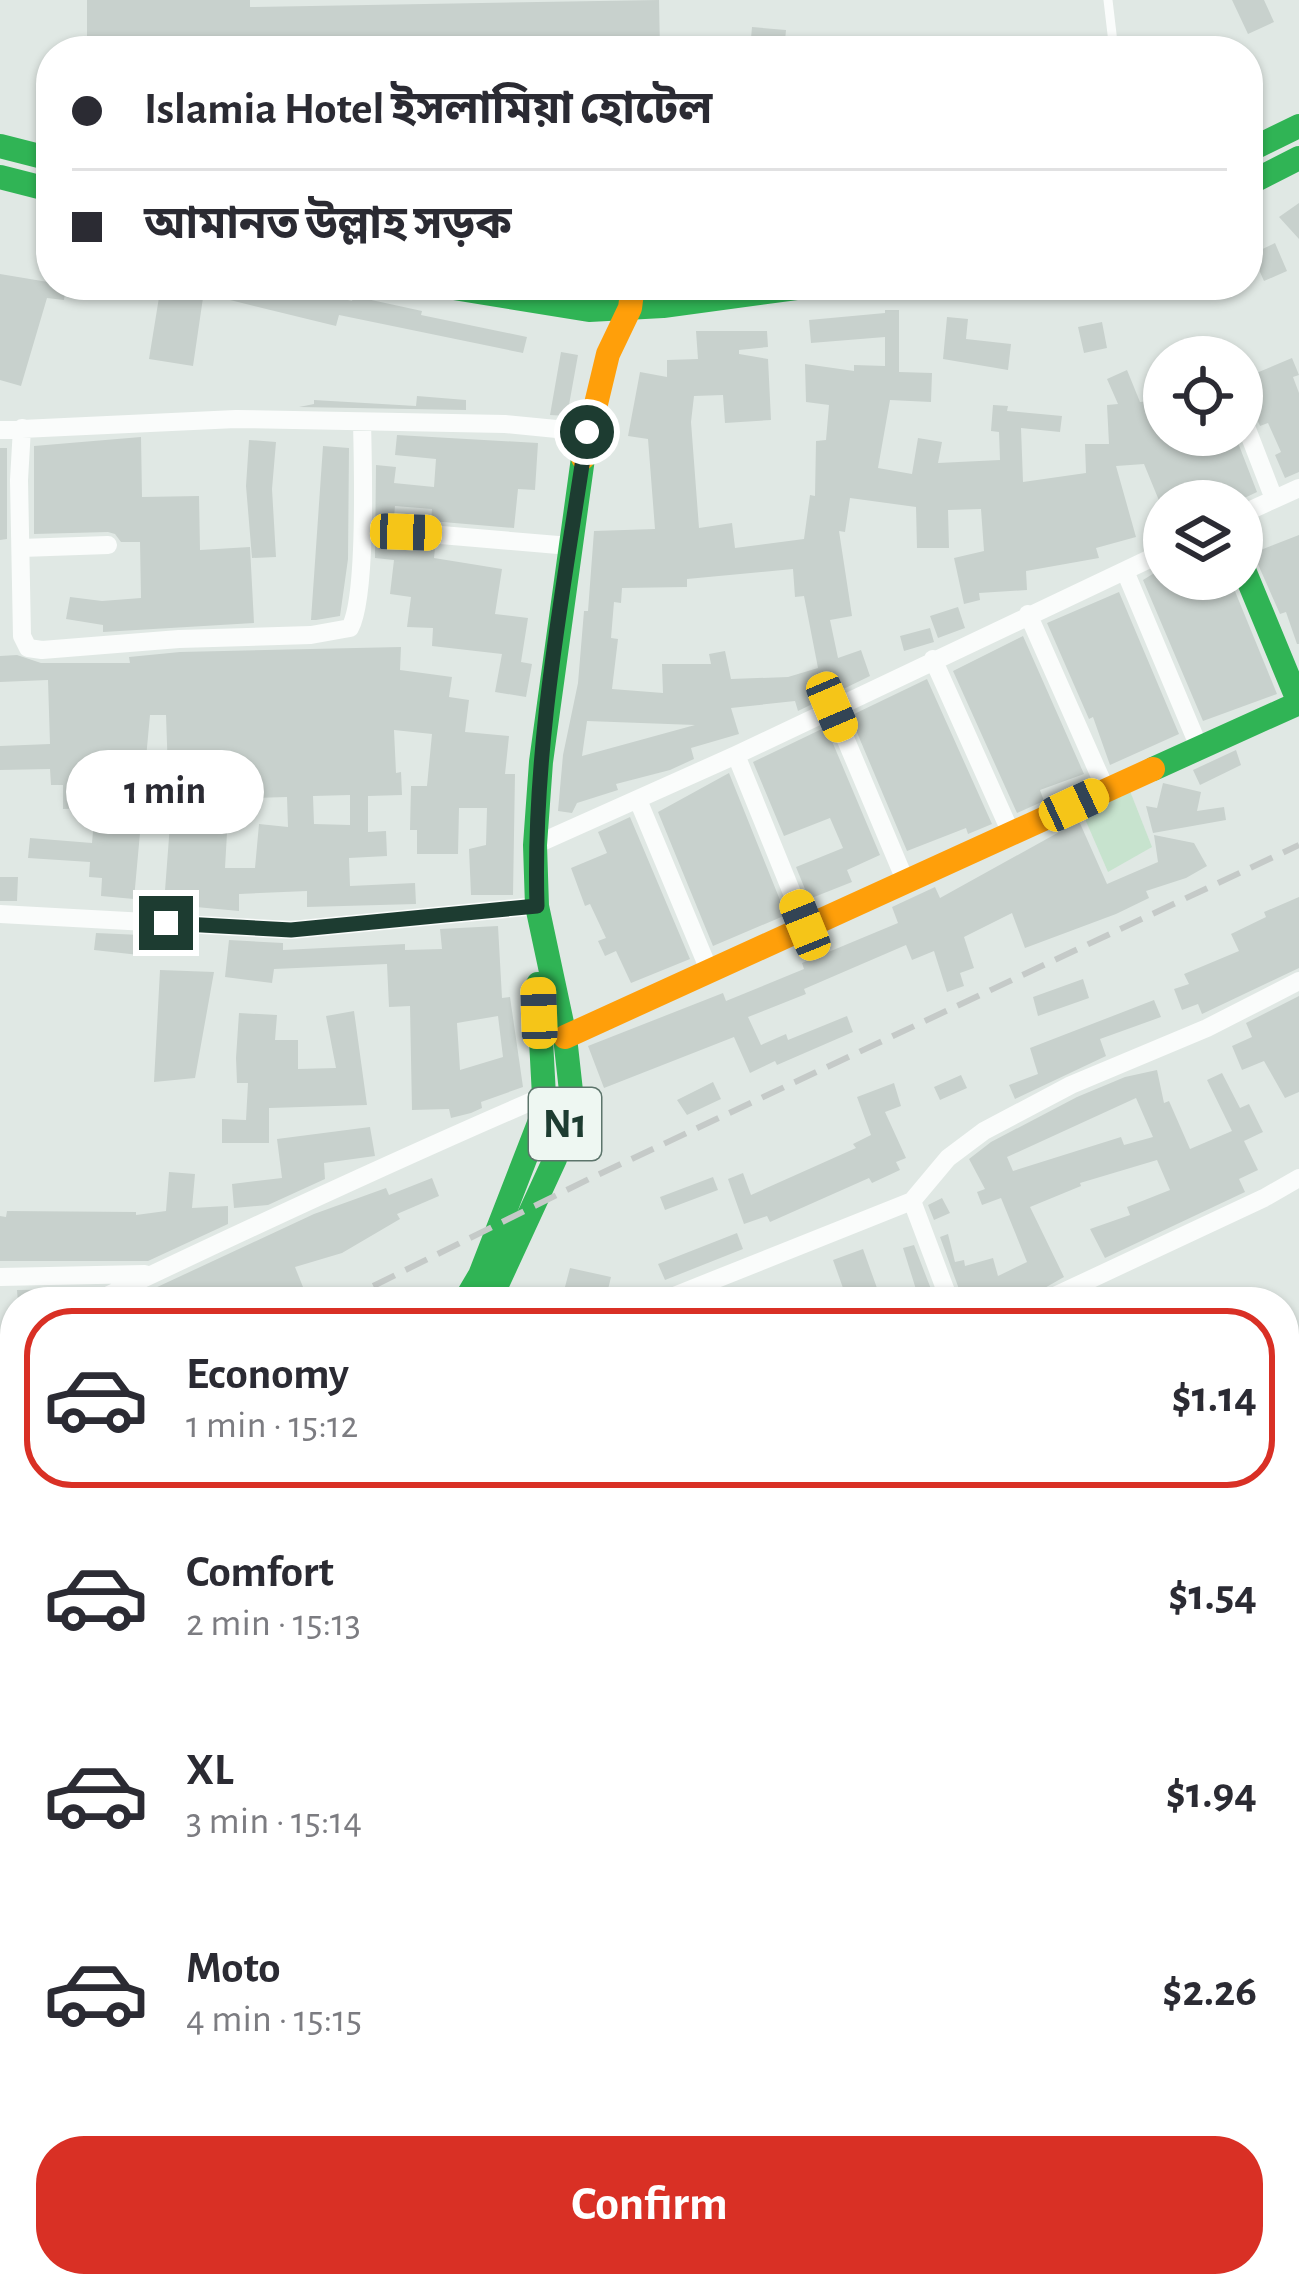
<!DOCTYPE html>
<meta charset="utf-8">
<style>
body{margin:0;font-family:"Alegreya Sans","Noto Sans Bengali",sans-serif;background:#f2f2f3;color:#2b2b33;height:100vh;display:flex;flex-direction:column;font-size:45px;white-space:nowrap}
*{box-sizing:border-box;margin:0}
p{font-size:39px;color:#7c7c81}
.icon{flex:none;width:66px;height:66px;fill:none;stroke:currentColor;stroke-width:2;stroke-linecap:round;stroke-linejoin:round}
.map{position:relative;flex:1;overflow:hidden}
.side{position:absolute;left:0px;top:1287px;width:1299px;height:1011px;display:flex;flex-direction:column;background:#fff;border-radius:48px 48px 0 0;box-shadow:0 3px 9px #0004}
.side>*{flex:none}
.guide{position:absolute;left:36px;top:36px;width:1227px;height:264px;border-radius:48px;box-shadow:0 3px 9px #0004;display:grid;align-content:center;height:264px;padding:0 36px;background:#fff}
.tools{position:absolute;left:1143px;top:336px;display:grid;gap:24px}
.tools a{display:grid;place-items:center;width:120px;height:120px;border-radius:50%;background:#fff;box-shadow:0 3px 9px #0004;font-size:60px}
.end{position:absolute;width:54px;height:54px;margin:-27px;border:15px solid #1d3c31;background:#fff;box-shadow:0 0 0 6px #fff}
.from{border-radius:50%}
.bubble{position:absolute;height:84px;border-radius:42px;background:#fff;box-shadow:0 3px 9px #0004;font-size:39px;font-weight:700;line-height:84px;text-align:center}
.car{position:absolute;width:36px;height:72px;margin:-36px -18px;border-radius:15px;box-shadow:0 0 9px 3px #0007;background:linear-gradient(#f5c518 24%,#345 0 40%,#f5c518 0 76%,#345 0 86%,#f5c518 0)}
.guide b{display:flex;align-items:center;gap:42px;height:114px;font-size:45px}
.guide b+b{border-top:3px solid #e1e1e2}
.guide i{width:30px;height:30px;background:#2b2b33}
ul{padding:21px 0 0;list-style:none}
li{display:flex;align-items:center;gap:36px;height:180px;margin:0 24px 18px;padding:0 12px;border:6px solid transparent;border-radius:48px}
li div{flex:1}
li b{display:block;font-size:45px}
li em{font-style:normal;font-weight:700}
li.on{border-color:#d93025}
li>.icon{width:108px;height:108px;stroke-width:1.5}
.cta{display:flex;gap:24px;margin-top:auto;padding:24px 36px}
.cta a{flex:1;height:138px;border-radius:48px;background:#d93025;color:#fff;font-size:48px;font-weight:700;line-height:138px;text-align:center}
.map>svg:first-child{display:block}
</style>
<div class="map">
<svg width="1299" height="2296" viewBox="0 0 1299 2296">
<rect width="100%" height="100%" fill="#e0e8e4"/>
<path fill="#cddad4" d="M15,1573V1952L0,1940V1580Z"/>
<path fill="#c7e3ce" d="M1130,791L1152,847L1108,872L1082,812Z"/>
<path fill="#c8d1cd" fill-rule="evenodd" d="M87,0H250V7L659,0L660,51H87Z
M1232,0H1264L1274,22L1248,34Z
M752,27L786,30L784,51L750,50Z
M1299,203V239L1279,217Z
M1275,243L1287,271L1264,281L1252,254Z
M0,274L66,285L64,300L47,298L21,386L0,380Z
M161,285L204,291L193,366L149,359Z
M234,285H285L352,301L353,296L422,311L421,315L527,337L523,353L339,315L336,326L230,300Z
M885,310H899V372L932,373L931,402L890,400L878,468L912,474L918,438L942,442L938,463L1000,460L999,432L991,431L993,405L1008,406L1007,411L1062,416L1060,432L1021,428L1023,482L1086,473L1085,444H1109L1107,405L1118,404L1107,379L1127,370L1140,402L1157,400L1160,420L1164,419V435H1235L1257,492L1238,501L1160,503L1144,464L1116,466L1136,537L1096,548L1099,558L1026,571L1027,590L979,593L980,600L964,604L954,558L984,551L981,509L948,510L949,548H917L916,507L850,498L845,532L839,531L852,616L830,620L838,658L861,650L870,676L798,711L795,701L731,708L739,734L691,748L694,759L670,770L616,784L618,790L577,803L572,813L558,811L563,755L578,683L584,611H588L594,531L655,529L648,439L628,436L640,372L667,377V360L698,359L696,331H767L768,347L739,350V354L768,359L771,420L725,423L723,395L694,396L691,422L699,528L732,523L735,548L804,539L810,495L815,496L816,441L826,440L829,405L806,402L805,364L854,371V365L885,366V337L811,343L809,320L885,313ZM793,569L795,597L804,596L818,668L788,677L731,679L725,651L709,654L711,664H662L663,693L612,689L618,639L611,638L614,602L621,603L622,588L687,587V579ZM587,721L695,725L582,756Z
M947,317L968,319L966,339L1011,344L1008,370L943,359Z
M1102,322L1107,348L1084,353L1078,327Z
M561,352L578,355L567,416L550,415Z
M1292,358L1299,375L1293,377L1299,393V472L1285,478L1275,455L1281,452L1268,423L1260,426L1251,406L1242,403V379Z
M417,396L466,400V410L299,407L314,404V400L416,406Z
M397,435L538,443L535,490L518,489L514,528L431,521L432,509L395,506L392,539L405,545L435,548L434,558L502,569L495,614L528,618L521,662L532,664L526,697L495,692L502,654L432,646L433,628L407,627L411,597L390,594L394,560L375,558L376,465L396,467L394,483L434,487L436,459L395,455Z
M141,437L142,497L199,496L200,550L250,547L254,623L103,632V625L66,619L70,597L102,601L141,598L140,542H121L115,534L108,532L34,534V446Z
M249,440L276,442L272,489L276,557L252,558L246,486Z
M323,446L349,448L348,559L340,616L316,620H311Z
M0,448H7V539L0,540Z
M1299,535V644H1297L1286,612L1280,614L1253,553Z
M1164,567V579H1230L1277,694L1203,721L1143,580Z
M1119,592L1179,734L1110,765L1093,717L1089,719L1047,623Z
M958,607L965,628L938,638L930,616Z
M930,628L934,642L904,651L900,636Z
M1023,636L1084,774L1040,790L1044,801L1017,813L953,671Z
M401,647L400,670L452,677L449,697L469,700L465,732L509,736L505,774H515L513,895H471L469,849L486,845L487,808H459L458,854H417V830H410L411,786H427L432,734L394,730L396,773L401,772L402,795L368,796V832L386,831L387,856L349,858L350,886L415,883L416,904L307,907V891L239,894V911L164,904L170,824L198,826L197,832L227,833L225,868H255L259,824L288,827L287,797L169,801L166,715H150L142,802L111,803V820L141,822L134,899L101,896L102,878L89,877L90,862L28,858L30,838L92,843L95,808L63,809V785H51L50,769L0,770V746L50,744L48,680L0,682V656L17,655L41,663H130L129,657L180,652ZM350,795V825L314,824L313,796Z
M927,679L992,824L968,834L966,828L907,851L850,716Z
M826,727L880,855L847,870L852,882L809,899L796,867L843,848L830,818L784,836L753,762Z
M1236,750L1241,765L1200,785L1193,770Z
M729,773L786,915L713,946L658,812Z
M1163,783L1201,792L1197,811L1224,807L1226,820L1153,833L1146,806L1157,808Z
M630,817L690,959L631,983L616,951L605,956L598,941L606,938L590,904L585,906L571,868L607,853L598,832Z
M1079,821L1107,884L1158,862L1154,835L1194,843L1207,866L1186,878L1146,891L1149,898L1116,914L1025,948L1012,913L964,937L974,968L960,973L964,986L947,992L934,951L912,960L906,945L804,989L806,994L748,1017L761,1045L786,1034L788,1040L847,1016L853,1032L777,1065L775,1061L750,1073L734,1037L604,1088L588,1046L723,993L726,1001L804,969L802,963L898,923L892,907L935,887L940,898Z
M0,877H18L17,901H0Z
M1299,897V968L1202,1014L1198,1004L1182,1010L1174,989L1189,984L1184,974L1239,951L1231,934L1266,917L1264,912Z
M498,926L502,998L510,997L523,1087L481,1102L482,1108L471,1113L451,1118L449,1109L412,1110L410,1006L389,1007L387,964L274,969L272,983L225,977L229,940L283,943V950L405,944V950L442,949L440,929ZM498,1016L503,1057L460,1070L457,1023Z
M96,933L141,935L139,955L94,950Z
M160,970L214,972L195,1078L154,1082Z
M1083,979L1089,998L1038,1016L1033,997Z
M1299,996V1092L1285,1098L1264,1061L1242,1070L1232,1046L1252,1037L1246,1023Z
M1154,1000L1161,1017L1100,1039L1106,1056L1015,1099L1009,1085L1038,1074L1030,1048Z
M354,1011L367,1105L269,1108V1143H222V1119L246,1120L248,1083H237L236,1058L239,1013L277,1015L275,1040H298V1069L336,1068L326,1016Z
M1157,1070L1164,1103L1169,1101L1190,1149L1232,1131L1207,1080L1222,1073L1240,1108L1249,1104L1263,1132L1244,1141L1258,1170L1239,1179L1245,1192L1105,1258L1090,1229L1130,1215L1127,1207L1170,1190L1157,1160L1080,1183L1081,1186L1030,1207L1064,1277L1020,1302H993L990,1293L963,1300L940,1237L948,1234L955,1262L964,1260L965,1266L993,1258L998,1276L1027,1262L1001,1198L982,1205L977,1192L985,1189L969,1159L991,1142L1077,1097L1125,1077ZM1136,1098L1153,1137L1124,1145L1121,1137L1013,1171L1007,1157Z
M961,1075L967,1088L940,1100L934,1087Z
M713,1082L721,1099L687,1115L677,1100Z
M894,1083L901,1106L885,1112L906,1158L896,1162L900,1170L872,1183L869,1178L770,1222L767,1216L744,1224L728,1179L743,1173L751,1195L856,1148L853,1144L871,1135L857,1097Z
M370,1127L375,1156L324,1163L325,1179L268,1205L234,1208L232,1184L282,1178L277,1139Z
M169,1172L195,1174L192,1208L228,1206V1224L148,1261H0V1216L6,1217L7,1211L136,1212V1215L166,1211Z
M713,1177L718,1190L665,1210L660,1197Z
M432,1178L439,1196L397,1214L400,1219L342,1253L295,1267L309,1302H125L314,1214L386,1188L389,1195Z
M942,1198L950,1213L934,1220L928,1205Z
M737,1233L743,1249L665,1280L658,1264Z
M914,1245L936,1302H920L903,1248Z
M863,1249L882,1302H848L833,1260Z
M570,1268L611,1277L605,1302H561Z
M91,1289L81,1302H18L17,1290Z
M15,1360V1420L0,1427V1367Z
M15,1486V1507L0,1514V1493Z
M1299,1522V1542L1284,1549V1528Z
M0,1662L15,1675V2296H0Z
M1299,1676V1700L1284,1709V1687Z
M1284,1762L1299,1794V1814L1284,1812Z
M1284,1817L1299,1838V1856L1284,1867Z"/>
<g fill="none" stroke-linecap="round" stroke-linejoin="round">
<path stroke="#fafcfb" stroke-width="9" d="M1108,0L1114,51"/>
<path stroke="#fafcfb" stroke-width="18" d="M1242,416L1274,499
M22,428L19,480L22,636L28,648L42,650L179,639L311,635L350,628C367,597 363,464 362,422
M0,430L236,419L505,424L587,432
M1242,514L1299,488
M406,532L570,546
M21,548L108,545
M1125,571L1199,747
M1028,614L1106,790
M933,659L1011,833
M832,707L905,880
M736,755L805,925
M638,800L709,970
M535,845L736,755L1164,552
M0,914L291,930L537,906
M912,1201L950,1302
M0,1277L145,1274
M94,1302C243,1231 393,1161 544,1096
M659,1302L912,1201L948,1158L984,1131L1071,1085L1207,1028L1299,981
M1042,1302L1264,1198L1299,1178
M0,1347L15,1339
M1284,1728L1299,1713
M125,2296L135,2283
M409,2296L412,2283
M513,2296L514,2283"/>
<path stroke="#30b455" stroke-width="24" d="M0,146L51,159
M1248,151L1299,126
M0,177L51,190
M1248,184L1299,158
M435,285L589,310L663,306L819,285
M1153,769L1299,703L1242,565
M464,1302L480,1275L541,1118L544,1096L538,984
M489,1302L555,1159L571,1091L565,1037L537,906L535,845L541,762L583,458"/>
<path stroke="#ff9f0a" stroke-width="24" d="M583,458L608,354L630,308L633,285
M565,1037L1153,769
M0,1571L15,1564"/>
<path stroke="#c5cac8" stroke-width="6" stroke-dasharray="24 12" stroke-linecap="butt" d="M341,1302L589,1179L1299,845
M0,1476L15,1469"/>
</g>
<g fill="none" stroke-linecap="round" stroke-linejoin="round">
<path stroke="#1d3c31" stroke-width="15" d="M166,923L291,930L537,906C532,747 564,588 587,432"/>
</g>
<g text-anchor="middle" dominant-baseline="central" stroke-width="9" stroke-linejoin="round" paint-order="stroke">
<rect fill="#eef7f2" stroke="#5c746b" stroke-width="3" x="529" y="1088" width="72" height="72" rx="9"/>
<g font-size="42" font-weight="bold" fill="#1d3c31">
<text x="565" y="1124">N1</text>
</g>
</g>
</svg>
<div class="tools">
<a><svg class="icon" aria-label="locate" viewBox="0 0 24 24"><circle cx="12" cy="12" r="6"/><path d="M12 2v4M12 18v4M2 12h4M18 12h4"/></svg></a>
<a><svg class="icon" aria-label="layers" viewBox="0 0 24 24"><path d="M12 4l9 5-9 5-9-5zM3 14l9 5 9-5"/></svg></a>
</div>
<i class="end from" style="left:587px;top:432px"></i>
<i class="end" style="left:166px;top:923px"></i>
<div class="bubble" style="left:66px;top:750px;width:198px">1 min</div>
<i class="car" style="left:406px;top:532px;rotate:92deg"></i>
<i class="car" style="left:832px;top:707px;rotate:157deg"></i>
<i class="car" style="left:1074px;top:805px;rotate:65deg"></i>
<i class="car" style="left:805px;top:925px;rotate:338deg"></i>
<i class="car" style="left:539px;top:1013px;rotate:358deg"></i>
<div class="guide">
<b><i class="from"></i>Islamia Hotel ইসলামিয়া হোটেল</b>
<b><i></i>আমানত উল্লাহ সড়ক</b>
</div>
<section class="side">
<ul>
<li class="on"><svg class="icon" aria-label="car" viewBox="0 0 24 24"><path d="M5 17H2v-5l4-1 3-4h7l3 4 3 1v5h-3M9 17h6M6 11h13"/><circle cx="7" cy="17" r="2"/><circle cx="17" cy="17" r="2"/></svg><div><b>Economy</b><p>1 min · 15:12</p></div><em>$1.14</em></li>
<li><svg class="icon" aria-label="car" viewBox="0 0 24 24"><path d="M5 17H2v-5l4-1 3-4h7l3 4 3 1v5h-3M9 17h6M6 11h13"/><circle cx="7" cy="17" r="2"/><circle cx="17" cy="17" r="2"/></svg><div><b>Comfort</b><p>2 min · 15:13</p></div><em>$1.54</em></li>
<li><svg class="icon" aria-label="car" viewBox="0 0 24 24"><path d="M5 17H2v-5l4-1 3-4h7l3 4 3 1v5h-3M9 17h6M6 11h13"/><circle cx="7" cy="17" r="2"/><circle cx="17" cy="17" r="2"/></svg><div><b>XL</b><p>3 min · 15:14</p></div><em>$1.94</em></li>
<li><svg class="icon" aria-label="car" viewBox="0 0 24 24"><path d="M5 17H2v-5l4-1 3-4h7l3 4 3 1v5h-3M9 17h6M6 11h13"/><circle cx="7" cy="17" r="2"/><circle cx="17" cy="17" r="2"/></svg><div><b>Moto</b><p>4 min · 15:15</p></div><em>$2.26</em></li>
</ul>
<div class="cta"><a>Confirm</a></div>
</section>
</div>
